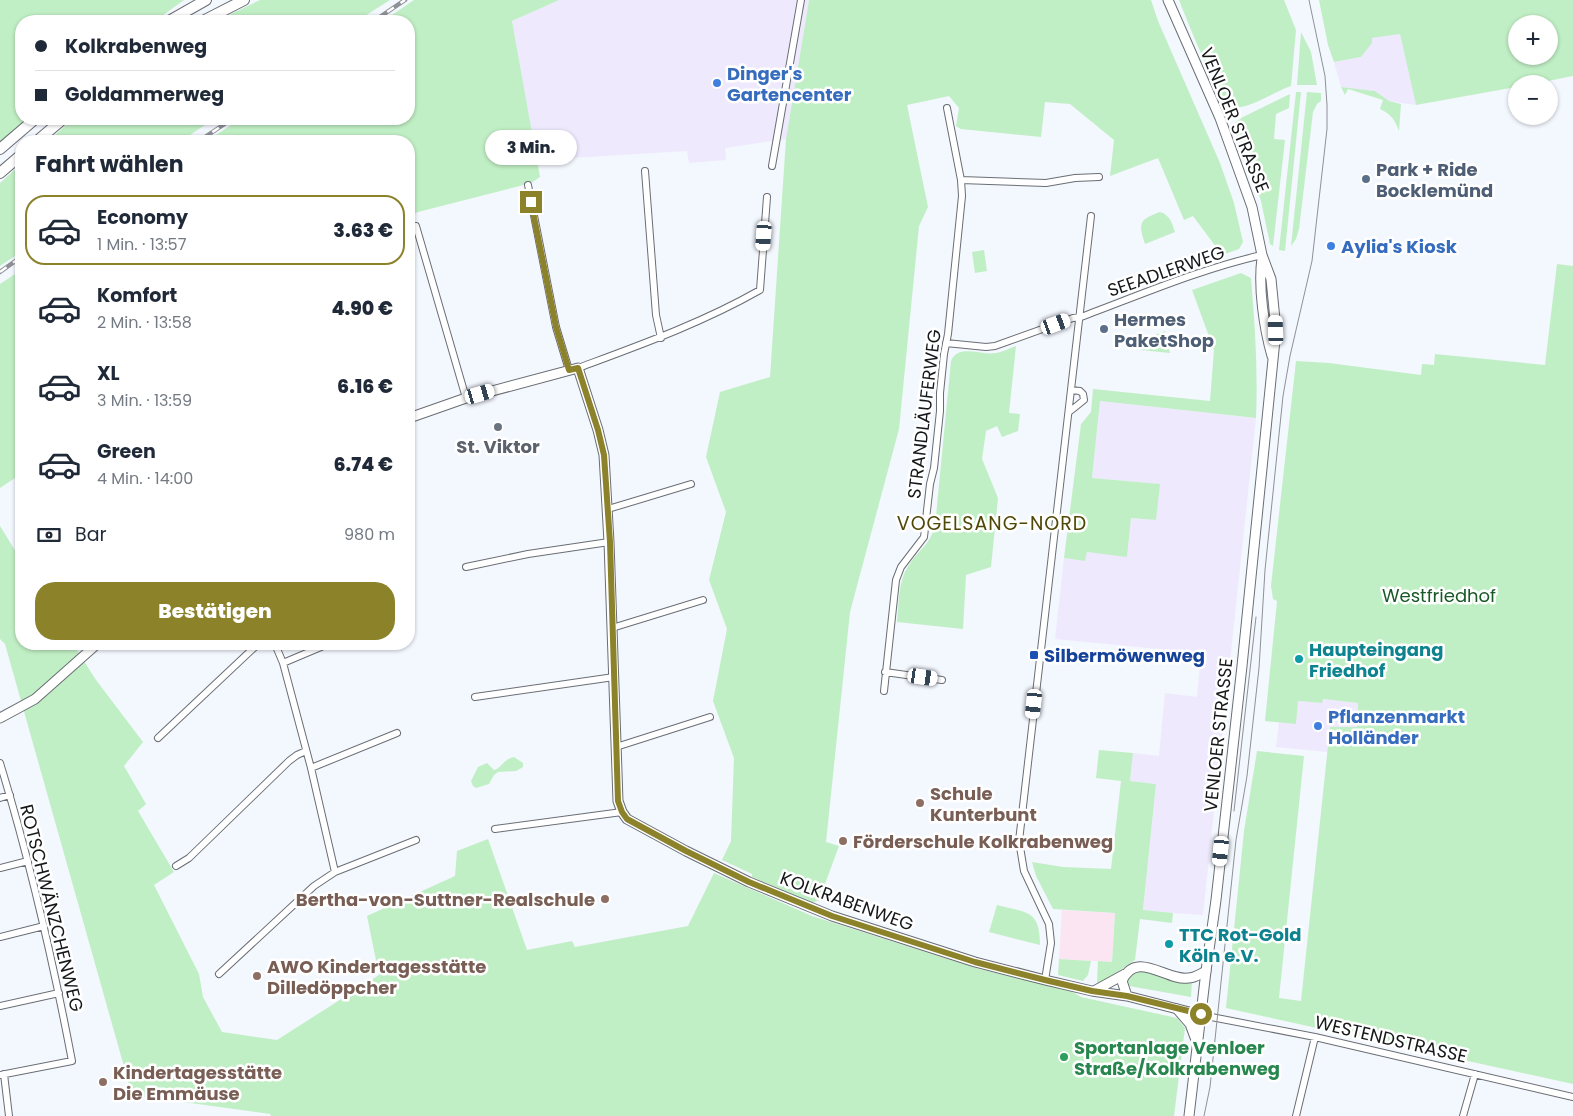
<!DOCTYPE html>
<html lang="de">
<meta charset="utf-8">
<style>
body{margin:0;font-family:Poppins,sans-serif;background:#f6f6f7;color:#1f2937;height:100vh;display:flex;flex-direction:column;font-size:19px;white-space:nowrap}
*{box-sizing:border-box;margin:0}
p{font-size:16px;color:#747a83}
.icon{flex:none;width:28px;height:28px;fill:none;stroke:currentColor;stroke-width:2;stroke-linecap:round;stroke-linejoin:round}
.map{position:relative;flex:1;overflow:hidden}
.panel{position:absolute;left:15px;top:135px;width:400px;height:515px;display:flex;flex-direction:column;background:#fff;border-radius:20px;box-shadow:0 1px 4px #0004}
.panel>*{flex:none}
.top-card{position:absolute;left:15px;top:15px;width:400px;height:110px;border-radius:20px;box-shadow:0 1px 4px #0004;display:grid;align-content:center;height:110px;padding:0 20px;background:#fff}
.fabs{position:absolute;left:1508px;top:15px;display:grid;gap:10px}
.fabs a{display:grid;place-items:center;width:50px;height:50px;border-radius:50%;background:#fff;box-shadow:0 1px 4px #0004;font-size:25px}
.end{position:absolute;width:22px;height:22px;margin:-11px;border:6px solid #8b822a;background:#fff;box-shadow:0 0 0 2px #fff}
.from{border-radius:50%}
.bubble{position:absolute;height:35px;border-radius:18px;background:#fff;box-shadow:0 1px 4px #0004;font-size:16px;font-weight:800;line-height:35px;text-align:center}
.car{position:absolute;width:15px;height:30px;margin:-15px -8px;border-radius:6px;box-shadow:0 0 4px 1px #0007;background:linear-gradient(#fff 24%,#345 0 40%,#fff 0 76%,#345 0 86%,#fff 0)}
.top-card b{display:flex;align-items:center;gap:18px;height:48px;font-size:19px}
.top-card b+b{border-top:1px solid #e0e1e3}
.top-card i{width:12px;height:12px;background:#1f2937}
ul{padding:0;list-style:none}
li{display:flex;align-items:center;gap:15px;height:70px;margin:0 10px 8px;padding:0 10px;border:2px solid transparent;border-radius:20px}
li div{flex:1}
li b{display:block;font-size:19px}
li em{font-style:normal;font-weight:800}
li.selected{border-color:#8b822a}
li>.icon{width:45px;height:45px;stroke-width:1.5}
h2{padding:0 20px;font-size:22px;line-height:60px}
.pay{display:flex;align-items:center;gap:12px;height:55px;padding:0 20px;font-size:19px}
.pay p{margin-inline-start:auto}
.action{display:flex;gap:10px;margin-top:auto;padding:10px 20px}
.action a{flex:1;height:58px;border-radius:20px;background:#8b822a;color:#fff;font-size:20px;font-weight:800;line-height:58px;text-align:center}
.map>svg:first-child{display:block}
</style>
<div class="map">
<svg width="1573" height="1116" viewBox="0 0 1573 1116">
<rect width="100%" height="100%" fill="#f3f7fe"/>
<path fill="#efe9fe" d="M559,0H809L786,139L725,148L726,160L689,163L687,151L537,160L512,21Z
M1400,33L1416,105L1389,101L1375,91L1341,87L1334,62L1361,57L1372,38Z
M1100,401L1256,418L1203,915L1143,911L1156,784L1130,781L1133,753L1159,756L1165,693L1197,697L1201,653L1055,639L1064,558L1085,561L1086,552L1127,556L1131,518L1156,520L1159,484L1092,478Z
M1322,699L1358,703L1357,727H1330L1328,752L1276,747L1279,722L1296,724L1297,701L1321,703Z"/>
<path fill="#fbe5f3" d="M1062,910L1115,913L1112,962L1059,959Z"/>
<path fill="#c1efc5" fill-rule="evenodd" d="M0,0H184L155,21H21V119H27L0,143Z
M260,0H390L357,21H216Z
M414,0H559L512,21L540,177L531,183L418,212L409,216V141H207L240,119H409V21H383Z
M809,0H1151L1158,21L1220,163L1234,203L1243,242L1239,249L1222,255L1193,216L1184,220L1158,158L1110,176L1114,140L1070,104L1045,102L1041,137L961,129L956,126L959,108L949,96L907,105L928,207L919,226L899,429L850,612L826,842L839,846L819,900L812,903L752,877V874L722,860L731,841L734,758L713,701L727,629L709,580L726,512L706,457L720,392L770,377L786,139Z
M1179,0H1284L1296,30L1291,86C1276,91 1256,105 1241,107C1239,107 1232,106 1230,104C1217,96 1186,18 1179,0Z
M1319,0H1573V76L1533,84H1516V87L1416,105L1400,34L1372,38V43L1361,57L1334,62L1328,45ZM1516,24H1549V56H1516Z
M1301,32L1311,52L1317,85H1297Z
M1341,87L1375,91L1389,101L1401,104L1399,131C1395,120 1391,114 1380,109L1383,100L1348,89L1345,95Z
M1296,92H1301L1285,251L1279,250Z
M1307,92L1321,93V101L1317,104L1313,112L1299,229L1296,239L1291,246Z
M1290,94L1289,108L1276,114L1274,139L1285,140L1273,246L1270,244L1261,201L1252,174L1232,125L1243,117Z
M73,119H214L181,141H48Z
M21,164V252L0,266V183Z
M1160,212C1170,215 1172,223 1175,232L1145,244C1138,222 1139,220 1160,212Z
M984,250L987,271L975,273L972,252Z
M1557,264L1573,266V1084L1226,1008L1244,831L1257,751L1304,756L1279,998L1301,1001L1330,727H1357L1358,703L1323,699L1322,703L1298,701L1296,724L1265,721L1277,601L1273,599L1271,586L1296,361L1329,363L1421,375L1422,364L1434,365L1435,354L1545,365Z
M21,270V474L0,488V284Z
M1241,273L1251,278C1255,325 1258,371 1256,418L1100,401L1092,478L1160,484L1156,520L1131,518L1127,557L1087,552L1085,561L1064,558L1081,424L1091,412L1093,389L1210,401L1214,350L1192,290Z
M1165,331L1170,353L1141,350L1139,341Z
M1016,346L1009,413L1020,414L1018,431L1002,437L997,426L986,431L982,459L998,498L991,567L966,575L963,629L897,622C899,604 898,580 909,565C920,548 929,546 935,526L951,361C958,343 982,356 996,353C1003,352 1010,348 1016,346Z
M0,526L21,560V644H73L96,680L143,742L124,766L146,804L138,811L174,872L154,885L199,974L203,997L222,1032L277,1040L379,975L367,916L455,876L457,851L488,839L527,950L572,941L575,947L688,926L714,873L812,916L979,969L1071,991L1081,997L1177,1018L1185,1028L1174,1116H271L270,1114L132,1095L5,644L0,639Z
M1099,750L1133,753L1130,781L1156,784L1143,910L1173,913L1172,923L1140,919L1135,960L1103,982L1097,984L1098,961L1112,962L1115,913L1053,909L1036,876L1032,862L1063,867L1111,869L1121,781L1096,778Z
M514,757L523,763V767L516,771L498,772L494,775L489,784L476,788L473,786L471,781L478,767L487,763L494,770C502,768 502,760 514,757Z
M997,905C1026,913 1040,909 1040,945L989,932Z
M1059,959L1091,961L1088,975L1083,981L1058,975Z
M1140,970L1192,981L1191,997L1129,986L1127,978Z"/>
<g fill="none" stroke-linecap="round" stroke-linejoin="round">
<g stroke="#6a6e74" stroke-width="8">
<path id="minor" d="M772,166L801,0
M645,171L656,315L661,338
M961,180L1046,183L1075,178L1099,177
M528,185L556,327L569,370
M416,226L466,398
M946,343L986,347L995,346L1073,318L1081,317C1140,295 1200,269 1262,255
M578,368C640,345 702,323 760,290L767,197
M1069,412L1084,400L1083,394L1080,391L1071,390
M608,509L691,484
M466,567L528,554L609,542
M612,628L703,600
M283,663L328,644
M885,672L942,680
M884,691L896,580L901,567L924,537L930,484L934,468L940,411V393L944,354L948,334L962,196L961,180L947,108
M475,697L614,677
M158,738L258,644
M616,747L710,717
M0,763C30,861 53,961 72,1061L0,1075
M311,768L397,733
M0,798L10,795
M495,829L622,812
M176,866L189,858L289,761L297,755L306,751
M0,868L28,861
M335,872L416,840
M0,937L44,926
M219,974L314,886L335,872L311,768L283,663L275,644
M1045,980L1051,943L1049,924L1024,871L1019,841L1091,216
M0,1006L59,993
M1201,1015L1315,1037L1573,1097
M4,1074L9,1116
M1296,1116L1315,1037
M1463,1116L1475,1074"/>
</g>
<g stroke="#6a6e74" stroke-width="11">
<path id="tertiary" d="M409,418L466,398L578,368L598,430L604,455L609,542L618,801L622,812L627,819L686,851L749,882L832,916L975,962L1045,980L1092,991L1127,996L1201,1015
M0,718L35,699L97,644
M1094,991L1125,974
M1127,996L1122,981C1136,949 1166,981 1188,978C1195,978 1200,974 1206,971"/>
</g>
<g stroke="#6a6e74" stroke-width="11">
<path id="secondary" d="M1168,0L1220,118L1252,207L1262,255L1271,279L1276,330L1242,666L1216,900L1206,971L1189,1116
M1262,258C1258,287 1264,328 1272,356
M1177,1009L1190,1024L1196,1040"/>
</g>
<g stroke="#6a6e74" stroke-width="12">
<path id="primary" d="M169,21L206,0
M203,21L244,0
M37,141L63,119
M0,149L35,119
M0,173L21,155"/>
</g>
<use href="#minor" stroke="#fff" stroke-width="6"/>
<use href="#tertiary" stroke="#fff" stroke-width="9"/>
<use href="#secondary" stroke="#fff" stroke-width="9"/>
<use href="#primary" stroke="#fff" stroke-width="10"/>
<path stroke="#8e9196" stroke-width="1" d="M1234,811L1256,617
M1204,1116L1210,1087L1236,840L1247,776L1259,668L1265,570L1283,396L1290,356L1312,261L1327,129V105L1325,76L1309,0"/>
<g stroke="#8e9196" stroke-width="4.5">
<path id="rail" d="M374,21L405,0
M199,141L232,119
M0,272L21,257"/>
</g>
<use href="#rail" stroke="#fff" stroke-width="2.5" stroke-dasharray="8" stroke-linecap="butt"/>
</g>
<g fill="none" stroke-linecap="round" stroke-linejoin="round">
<path stroke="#8b822a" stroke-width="6" d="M531,202L556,327L569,370L578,368L598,430L604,455L610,542L618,801L622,812L627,819L686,851L749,882L832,916L975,962L1045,980L1092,991L1127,996L1201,1014"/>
</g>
<g fill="#3f7fe0" stroke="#fff" stroke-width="2">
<circle cx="717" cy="83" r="5"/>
<circle cx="1331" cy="246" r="5"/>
<circle cx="1318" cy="726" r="5"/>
</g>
<g fill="#5c6f8a" stroke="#fff" stroke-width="2">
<circle cx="1366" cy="179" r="5"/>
<circle cx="1104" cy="329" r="5"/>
</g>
<circle fill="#6b7280" stroke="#fff" stroke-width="2" cx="498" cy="427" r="5"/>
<rect fill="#1a4fb4" stroke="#fff" stroke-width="2" x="1029" y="650" width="10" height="10" rx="2.5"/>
<g fill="#0f9aa8" stroke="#fff" stroke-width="2">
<circle cx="1299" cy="659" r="5"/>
<circle cx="1169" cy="944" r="5"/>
</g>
<g fill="#8d6e63" stroke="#fff" stroke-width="2">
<circle cx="920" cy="803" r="5"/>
<circle cx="843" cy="841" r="5"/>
<circle cx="605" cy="899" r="5"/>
<circle cx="257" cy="976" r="5"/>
<circle cx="103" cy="1082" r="5"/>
</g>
<circle fill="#2e9e5b" stroke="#fff" stroke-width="2" cx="1064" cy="1057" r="5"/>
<g text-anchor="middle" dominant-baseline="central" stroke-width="5" stroke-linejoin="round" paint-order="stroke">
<g font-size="18" font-weight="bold" fill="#366cbe" stroke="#fff" text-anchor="start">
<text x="727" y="73">Dinger's<tspan x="727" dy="21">Gartencenter</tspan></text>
<text x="1341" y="246">Aylia's Kiosk</text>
<text x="1328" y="716">Pflanzenmarkt<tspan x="1328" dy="21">Holländer</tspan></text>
</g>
<g font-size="18" fill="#161719" stroke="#fff">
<text transform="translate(1235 120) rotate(68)">VENLOER STRASSE</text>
<text transform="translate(1166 271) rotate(-19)">SEEADLERWEG</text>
<text transform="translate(924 414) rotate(-83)">STRANDLÄUFERWEG</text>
<text transform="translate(1218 735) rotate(-84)">VENLOER STRASSE</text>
<text transform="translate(847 901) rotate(20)">KOLKRABENWEG</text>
<text transform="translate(52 908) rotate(76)">ROTSCHWÄNZCHENWEG</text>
<text transform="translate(1391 1039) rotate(13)">WESTENDSTRASSE</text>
</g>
<g font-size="18" font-weight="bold" fill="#4e5e75" stroke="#fff" text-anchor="start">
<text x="1376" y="169">Park + Ride<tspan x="1376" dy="21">Bocklemünd</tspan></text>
<text x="1114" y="319">Hermes<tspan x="1114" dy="21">PaketShop</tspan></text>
</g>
<g font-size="18" font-weight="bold" fill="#5b616d" stroke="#fff">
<text x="498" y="446">St. Viktor</text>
</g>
<g font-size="18" fill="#195927" stroke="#fff">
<text x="1439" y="595">Westfriedhof</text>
</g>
<g font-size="18" font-weight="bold" fill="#0d838f" stroke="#fff" text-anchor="start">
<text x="1309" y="649">Haupteingang<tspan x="1309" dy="21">Friedhof</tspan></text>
<text x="1179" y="934">TTC Rot-Gold<tspan x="1179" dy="21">Köln e.V.</tspan></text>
</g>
<g font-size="18" font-weight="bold" fill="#164399" stroke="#fff" text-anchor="start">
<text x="1044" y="655">Silbermöwenweg</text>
</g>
<g font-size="18" font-weight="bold" fill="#785e54" stroke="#fff" text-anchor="start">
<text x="930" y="793">Schule<tspan x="930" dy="21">Kunterbunt</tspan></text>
<text x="853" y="841">Förderschule Kolkrabenweg</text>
<text x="595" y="899" text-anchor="end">Bertha-von-Suttner-Realschule</text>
<text x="267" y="966">AWO Kindertagesstätte<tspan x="267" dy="21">Dilledöppcher</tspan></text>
<text x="113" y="1072">Kindertagesstätte<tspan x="113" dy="21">Die Emmäuse</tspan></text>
</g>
<g font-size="18" font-weight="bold" fill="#27864d" stroke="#fff" text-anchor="start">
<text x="1074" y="1047">Sportanlage Venloer<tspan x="1074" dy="21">Straße/Kolkrabenweg</tspan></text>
</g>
<g font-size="19" letter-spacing="1" fill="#4f4806" stroke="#fff">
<text x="992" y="523">VOGELSANG-NORD</text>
</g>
</g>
</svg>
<div class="fabs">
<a>+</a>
<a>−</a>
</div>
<i class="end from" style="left:1201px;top:1014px"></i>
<i class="end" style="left:531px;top:202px"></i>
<div class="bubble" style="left:485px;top:130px;width:92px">3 Min.</div>
<i class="car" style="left:764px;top:236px;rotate:184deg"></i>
<i class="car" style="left:1056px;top:324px;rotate:70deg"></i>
<i class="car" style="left:1276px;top:330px;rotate:358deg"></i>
<i class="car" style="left:480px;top:394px;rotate:74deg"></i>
<i class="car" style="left:923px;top:677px;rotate:98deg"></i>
<i class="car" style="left:1034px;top:704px;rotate:186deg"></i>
<i class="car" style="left:1221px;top:851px;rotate:186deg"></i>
<div class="top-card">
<b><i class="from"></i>Kolkrabenweg</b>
<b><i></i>Goldammerweg</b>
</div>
<section class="panel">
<h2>Fahrt wählen</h2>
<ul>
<li class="selected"><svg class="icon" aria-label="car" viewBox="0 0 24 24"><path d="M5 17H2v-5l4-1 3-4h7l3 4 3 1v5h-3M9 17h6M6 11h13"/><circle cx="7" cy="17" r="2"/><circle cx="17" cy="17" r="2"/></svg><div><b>Economy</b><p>1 Min. · 13:57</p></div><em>3.63 €</em></li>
<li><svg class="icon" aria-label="car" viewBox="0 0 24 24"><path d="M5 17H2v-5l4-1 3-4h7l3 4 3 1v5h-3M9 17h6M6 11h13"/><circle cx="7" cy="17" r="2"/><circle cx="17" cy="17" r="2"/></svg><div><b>Komfort</b><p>2 Min. · 13:58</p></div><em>4.90 €</em></li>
<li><svg class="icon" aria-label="car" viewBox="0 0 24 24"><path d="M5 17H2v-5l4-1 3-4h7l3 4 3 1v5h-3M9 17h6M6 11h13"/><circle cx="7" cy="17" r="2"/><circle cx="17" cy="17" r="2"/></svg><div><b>XL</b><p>3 Min. · 13:59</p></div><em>6.16 €</em></li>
<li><svg class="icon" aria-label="car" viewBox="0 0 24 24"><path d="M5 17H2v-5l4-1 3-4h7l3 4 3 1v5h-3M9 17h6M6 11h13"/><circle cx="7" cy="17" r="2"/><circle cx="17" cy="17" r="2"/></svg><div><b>Green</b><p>4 Min. · 14:00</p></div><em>6.74 €</em></li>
</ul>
<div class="pay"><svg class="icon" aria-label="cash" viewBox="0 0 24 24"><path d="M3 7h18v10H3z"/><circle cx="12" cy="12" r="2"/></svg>Bar<p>980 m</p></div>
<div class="action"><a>Bestätigen</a></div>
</section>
</div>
